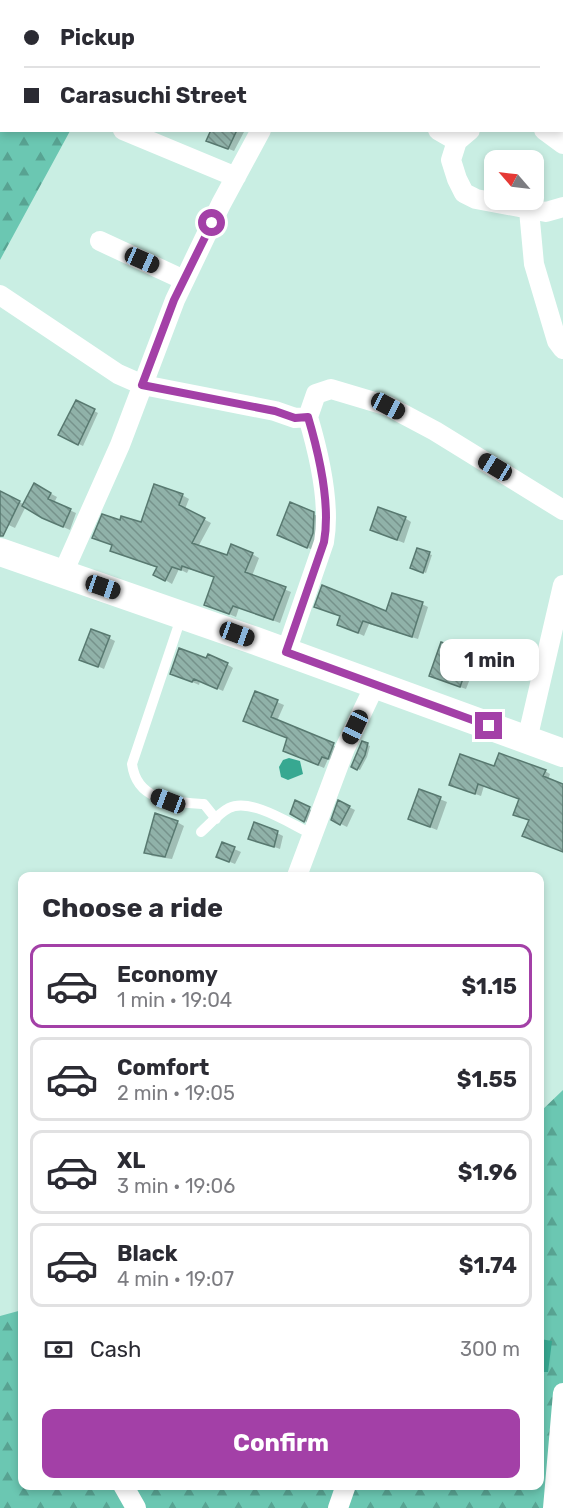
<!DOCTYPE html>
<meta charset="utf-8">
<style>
body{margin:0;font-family:Rubik,sans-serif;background:#f2f2f3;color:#2b2b33;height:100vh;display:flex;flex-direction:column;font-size:22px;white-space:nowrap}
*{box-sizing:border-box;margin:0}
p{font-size:20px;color:#7c7c81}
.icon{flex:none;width:33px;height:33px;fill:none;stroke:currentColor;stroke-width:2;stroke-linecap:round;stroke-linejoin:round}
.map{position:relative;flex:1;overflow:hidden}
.drawer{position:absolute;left:18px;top:872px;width:526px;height:618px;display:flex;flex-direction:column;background:#fff;border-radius:12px;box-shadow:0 3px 9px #0003}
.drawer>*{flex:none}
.hud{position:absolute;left:0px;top:0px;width:564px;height:132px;box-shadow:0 3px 9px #0003;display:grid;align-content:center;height:132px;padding:0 24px;background:#fff}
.needle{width:39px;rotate:298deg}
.controls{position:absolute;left:484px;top:150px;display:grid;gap:12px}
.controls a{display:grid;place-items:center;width:60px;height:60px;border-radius:12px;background:#fff;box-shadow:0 3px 9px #0003;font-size:30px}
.end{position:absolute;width:27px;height:27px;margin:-14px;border:8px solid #a340a7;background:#fff;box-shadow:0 0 0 3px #fff}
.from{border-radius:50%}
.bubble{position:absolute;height:42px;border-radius:12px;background:#fff;box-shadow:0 3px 9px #0003;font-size:20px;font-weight:700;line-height:42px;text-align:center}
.car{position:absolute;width:18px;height:36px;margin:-18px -9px;border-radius:8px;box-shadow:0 0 4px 2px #0007;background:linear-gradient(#222 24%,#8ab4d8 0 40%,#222 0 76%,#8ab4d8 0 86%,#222 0)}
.hud b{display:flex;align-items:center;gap:21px;height:57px;font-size:22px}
.hud b+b{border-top:2px solid #e1e1e2}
.hud i{width:15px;height:15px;background:#2b2b33}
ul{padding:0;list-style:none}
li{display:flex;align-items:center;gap:18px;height:84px;margin:0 12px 9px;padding:0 12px;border:3px solid #e1e1e2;border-radius:12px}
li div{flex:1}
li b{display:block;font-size:22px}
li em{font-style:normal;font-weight:700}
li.current{border-color:#a340a7}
li>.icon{width:54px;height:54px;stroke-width:1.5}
h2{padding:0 24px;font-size:27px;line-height:72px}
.pay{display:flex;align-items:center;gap:15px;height:66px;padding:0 24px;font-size:22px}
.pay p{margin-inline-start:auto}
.cta{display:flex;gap:12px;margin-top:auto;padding:12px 24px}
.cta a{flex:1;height:69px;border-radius:12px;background:#a340a7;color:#fff;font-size:24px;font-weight:700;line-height:69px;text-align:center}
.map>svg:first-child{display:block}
</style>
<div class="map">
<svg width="563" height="1508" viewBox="0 0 563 1508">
<defs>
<pattern id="forest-firs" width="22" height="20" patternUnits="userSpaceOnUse" patternTransform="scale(1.5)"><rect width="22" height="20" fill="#6bc7b2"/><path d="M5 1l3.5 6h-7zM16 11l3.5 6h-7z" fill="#58a392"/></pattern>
<pattern id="building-back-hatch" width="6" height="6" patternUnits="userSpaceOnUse" patternTransform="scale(1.5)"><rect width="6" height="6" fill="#90b2a9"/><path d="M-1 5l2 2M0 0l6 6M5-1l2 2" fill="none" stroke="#76928b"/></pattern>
</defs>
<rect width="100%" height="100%" fill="#c9eee3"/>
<path fill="url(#forest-firs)" d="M0,32L2,130L70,131L0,260Z
M563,1090V1508H0V1316L22,1310V1485H540V1112Z"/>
<path fill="#37a891" d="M289,758L300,761L303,774L288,780L281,777L279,767L283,760Z
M540,1339L552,1341L548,1372H540Z"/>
<path fill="#0003" d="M123,0H162L165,2H122Z
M213,130H245L234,151L214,143Z
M77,402L98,413L83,446L64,437Z
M35,485L57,497L54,503L76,513L70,530L50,521L26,506L15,528L0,521V492L25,505Z
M182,495L189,499L185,509L211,523L198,547L228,557L252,554L259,558L252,576L291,592L280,623L239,608L236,617L205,604L216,578L189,569L187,573L179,569L172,584L155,574L158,568L111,551L121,522L142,524Z
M313,514L320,517L313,550L285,538Z
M405,518L411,522L404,543L371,530Z
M429,554L432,555L426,573L414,569Z
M422,604L428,607L418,639L369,624L364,636L339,624L342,616L387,613Z
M109,638L115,641L104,669L81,659Z
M442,644L478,658L466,689L437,679Z
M207,660L227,664L233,668L223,691L200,681L199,685L172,673Z
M256,693L284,705L277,721L339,748L334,761L328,759L324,768L291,754L288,738L251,724Z
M363,743L370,746L367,757L360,770L355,768Z
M495,768L545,771L550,774L548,780L563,786V851L530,821L520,817V799L484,786L481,796L456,787Z
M420,791L447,802L437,830L410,819Z
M296,802L315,812L310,824L292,814Z
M349,807L355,810L347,827L339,823Z
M177,822L184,826L172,859L152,856L146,852Z
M277,833L283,836L280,849L250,838Z
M223,844L241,852L235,864L218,857Z"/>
<path fill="url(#building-back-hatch)" stroke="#587970" stroke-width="1.5" d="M211,130H237L228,149L206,141Z
M76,400L95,409L78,445L58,435Z
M34,483L51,493L48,499L71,509L63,527L42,518L22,506Z
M154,484L183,494L179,505L205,518L192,543L227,555L231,544L253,553L245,572L286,587L273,620L233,606L229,614L204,605L214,577L182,566L181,570L172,567L165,581L153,575L157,567L110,551L112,545L92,538L102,514L120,520L121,516L141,522Z
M0,491L20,501L3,536H0Z
M290,502L314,512L313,533L307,548L277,535Z
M378,507L406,517L397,540L370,530Z
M417,548L430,552L423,573L410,568Z
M322,585L386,611L392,593L423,602L412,637L363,621L358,633L337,625L340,616L314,607Z
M91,629L110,636L98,667L79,660Z
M441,642L472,653L460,687L429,676Z
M179,648L206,658L208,654L228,663L217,689L194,679L192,682L170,674Z
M255,691L278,700L271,717L334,743L328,759L322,757L318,765L283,751L287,738L243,721Z
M362,741L368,743L365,755L357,770L351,767Z
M499,753L546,770L543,776L563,784V852L522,836L529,820L513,815L519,799L478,784L475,794L449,785L460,754L494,766Z
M419,789L441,797L430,827L408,819Z
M295,800L310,807L304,822L290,814Z
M338,800L350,806L340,825L331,820Z
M155,813L178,821L165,857L144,853Z
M254,822L278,831L274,847L248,839Z
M222,842L235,847L229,862L216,857Z"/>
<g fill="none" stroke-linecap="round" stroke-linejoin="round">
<path stroke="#fff" stroke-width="10" d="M182,615L132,764C137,802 174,802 204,804L216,819
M201,832C209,825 219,813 229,808C251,797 292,825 312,834"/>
<path stroke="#fff" stroke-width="20" d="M0,95H2
M123,130L236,177
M438,130L457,141
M470,130L457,141L451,160L457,179L464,193L476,199L546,212L563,207
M544,130L563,144
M529,210L534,264L557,341L563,349
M100,241L184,280
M0,295L118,374L143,385L275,411L295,418L308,417L316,394L331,389L388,406L435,431L563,510
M63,573L120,445L175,300L221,204L261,130
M286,652L324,542C331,503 319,454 308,417
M527,740L563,585
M297,876L345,748L375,685
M123,1485L136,1508
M338,1508L346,1485
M553,1508L563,1393"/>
<path stroke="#fff" stroke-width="28" d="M0,552L256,641L563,753"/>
</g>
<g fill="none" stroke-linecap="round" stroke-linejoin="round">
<path stroke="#a340a7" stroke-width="8" d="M212,223L174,300L142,385L275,411L295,418L308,417C319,454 331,503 324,542L286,652L489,726"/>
</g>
</svg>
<div class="controls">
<a><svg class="needle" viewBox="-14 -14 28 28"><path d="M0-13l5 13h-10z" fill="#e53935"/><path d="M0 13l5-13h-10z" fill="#7c7c81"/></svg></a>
</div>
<i class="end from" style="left:212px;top:223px"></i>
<i class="end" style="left:489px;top:726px"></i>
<div class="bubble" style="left:440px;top:639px;width:99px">1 min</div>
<i class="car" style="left:142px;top:260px;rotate:114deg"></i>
<i class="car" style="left:388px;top:406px;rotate:118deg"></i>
<i class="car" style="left:495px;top:467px;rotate:301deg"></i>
<i class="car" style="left:103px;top:587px;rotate:109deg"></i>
<i class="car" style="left:237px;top:634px;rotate:110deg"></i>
<i class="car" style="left:355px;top:727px;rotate:205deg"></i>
<i class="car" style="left:168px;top:801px;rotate:291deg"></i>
<div class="hud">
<b><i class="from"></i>Pickup</b>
<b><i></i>Carasuchi Street</b>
</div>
<section class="drawer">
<h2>Choose a ride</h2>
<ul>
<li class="current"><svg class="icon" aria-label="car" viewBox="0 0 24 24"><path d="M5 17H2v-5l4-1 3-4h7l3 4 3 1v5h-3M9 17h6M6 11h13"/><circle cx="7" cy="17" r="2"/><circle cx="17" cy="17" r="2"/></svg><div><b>Economy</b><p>1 min · 19:04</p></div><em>$1.15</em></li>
<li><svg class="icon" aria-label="car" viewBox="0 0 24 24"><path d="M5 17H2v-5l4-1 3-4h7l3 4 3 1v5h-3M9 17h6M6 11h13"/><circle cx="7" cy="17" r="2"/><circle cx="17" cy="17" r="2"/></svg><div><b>Comfort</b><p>2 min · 19:05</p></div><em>$1.55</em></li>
<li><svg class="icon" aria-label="car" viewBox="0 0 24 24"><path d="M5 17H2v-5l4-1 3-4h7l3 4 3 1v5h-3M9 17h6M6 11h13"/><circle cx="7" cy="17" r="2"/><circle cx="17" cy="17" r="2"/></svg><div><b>XL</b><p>3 min · 19:06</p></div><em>$1.96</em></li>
<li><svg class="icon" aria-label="car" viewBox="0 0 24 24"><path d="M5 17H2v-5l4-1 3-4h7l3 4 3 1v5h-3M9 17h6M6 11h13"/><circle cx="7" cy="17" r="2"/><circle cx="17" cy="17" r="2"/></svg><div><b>Black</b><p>4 min · 19:07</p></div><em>$1.74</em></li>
</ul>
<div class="pay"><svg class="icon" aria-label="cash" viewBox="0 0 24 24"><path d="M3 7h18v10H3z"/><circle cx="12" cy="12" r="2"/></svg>Cash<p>300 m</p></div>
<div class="cta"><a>Confirm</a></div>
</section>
</div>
